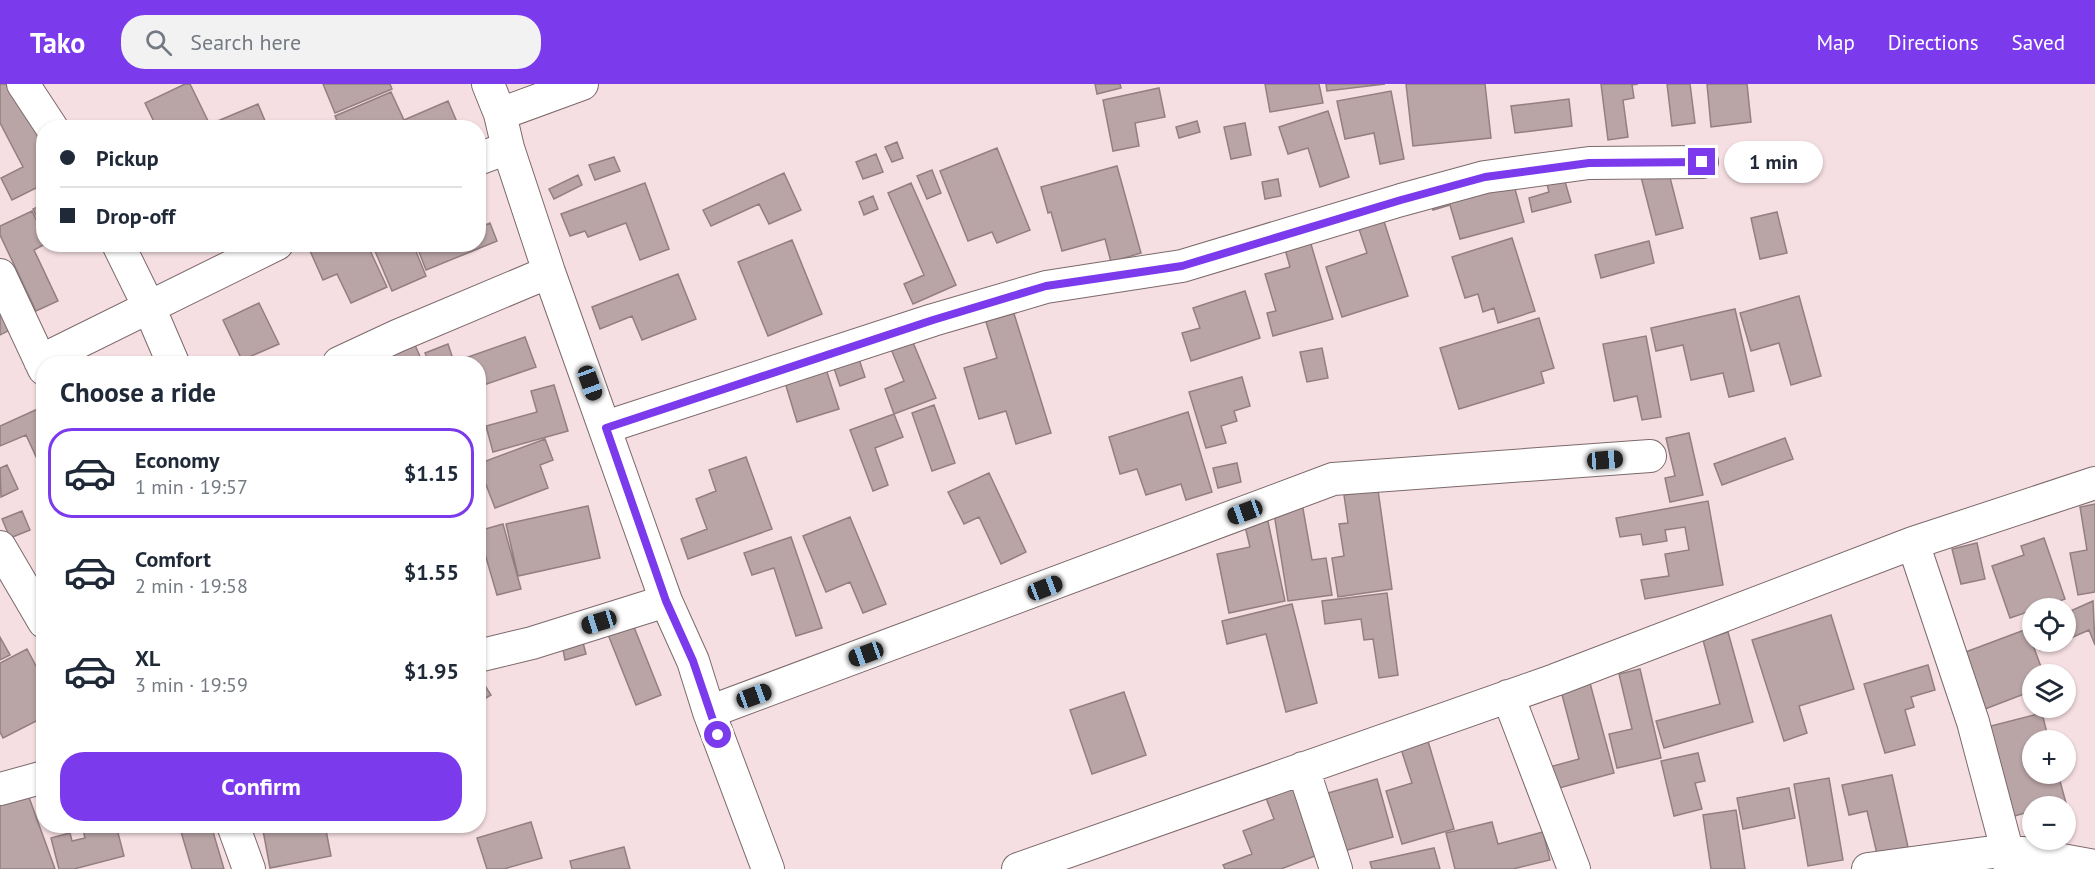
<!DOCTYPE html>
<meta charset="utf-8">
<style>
body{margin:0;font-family:"PT Sans",sans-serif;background:#f2f2f3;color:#1f2937;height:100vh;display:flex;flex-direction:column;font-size:22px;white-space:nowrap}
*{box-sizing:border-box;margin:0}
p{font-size:20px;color:#747a83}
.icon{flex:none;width:33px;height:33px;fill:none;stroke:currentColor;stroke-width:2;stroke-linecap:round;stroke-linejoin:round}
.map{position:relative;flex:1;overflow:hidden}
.sheet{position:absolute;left:36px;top:272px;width:450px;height:477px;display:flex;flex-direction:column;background:#fff;border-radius:24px;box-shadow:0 2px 4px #0004}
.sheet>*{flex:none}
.banner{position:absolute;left:36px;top:36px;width:450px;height:132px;border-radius:24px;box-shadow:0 2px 4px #0004;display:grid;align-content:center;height:132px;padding:0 24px;background:#fff}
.buttons{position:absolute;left:2022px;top:514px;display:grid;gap:12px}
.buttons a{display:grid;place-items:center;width:54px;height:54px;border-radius:50%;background:#fff;box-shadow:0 2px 4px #0004;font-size:30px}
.end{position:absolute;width:27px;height:27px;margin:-14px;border:8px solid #7c3aed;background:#fff;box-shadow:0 0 0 3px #fff}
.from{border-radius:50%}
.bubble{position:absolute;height:42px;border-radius:21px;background:#fff;box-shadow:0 2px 4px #0004;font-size:20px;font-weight:600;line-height:42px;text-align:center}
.car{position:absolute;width:18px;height:36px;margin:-18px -9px;border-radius:8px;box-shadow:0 0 4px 2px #0007;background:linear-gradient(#222 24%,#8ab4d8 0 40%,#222 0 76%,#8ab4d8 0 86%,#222 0)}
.banner b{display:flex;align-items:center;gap:21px;height:57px;font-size:22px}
.banner b+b{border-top:2px solid #e0e1e3}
.banner i{width:15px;height:15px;background:#1f2937}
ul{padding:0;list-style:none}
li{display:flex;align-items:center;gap:18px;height:90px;margin:0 12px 9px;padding:0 12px;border:3px solid transparent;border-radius:24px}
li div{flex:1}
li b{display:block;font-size:22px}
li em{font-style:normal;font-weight:600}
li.current{border-color:#7c3aed}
li>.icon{width:54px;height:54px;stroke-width:1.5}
h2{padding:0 24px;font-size:27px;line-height:72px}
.action{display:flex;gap:12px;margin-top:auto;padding:12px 24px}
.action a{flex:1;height:69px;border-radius:24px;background:#7c3aed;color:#fff;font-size:24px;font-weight:600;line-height:69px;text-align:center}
header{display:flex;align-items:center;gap:36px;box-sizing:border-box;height:84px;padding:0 30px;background:#7c3aed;color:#fff}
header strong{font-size:28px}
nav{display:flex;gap:33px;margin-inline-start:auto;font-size:21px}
.search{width:420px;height:54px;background:#f2f2f3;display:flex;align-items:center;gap:15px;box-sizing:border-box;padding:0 21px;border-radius:24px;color:#747a83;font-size:22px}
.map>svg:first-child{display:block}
</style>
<header>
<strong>Tako</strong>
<div class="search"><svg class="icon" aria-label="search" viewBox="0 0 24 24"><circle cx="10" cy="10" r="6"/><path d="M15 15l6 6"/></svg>Search here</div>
<nav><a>Map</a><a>Directions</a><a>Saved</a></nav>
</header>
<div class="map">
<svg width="2095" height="785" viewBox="0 0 2095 785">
<rect width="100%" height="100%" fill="#f6dfe2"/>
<path fill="#b9a4a6" stroke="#937f81" stroke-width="1.5" d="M0,0H12L44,58V100L12,116L1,94L23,83L0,39Z
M185,0H190L211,43L147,44L155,40L145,19Z
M323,0H390L392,5L335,29Z
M1095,0H1120L1121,4L1097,10Z
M1265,0H1319L1323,19L1270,28Z
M1326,0H1385L1327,7Z
M1406,0H1485L1491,54L1413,62Z
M1601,0H1638L1632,1L1634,14L1623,16L1628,53L1608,56Z
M1667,0H1690L1695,39L1672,42Z
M1707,0H1747L1751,38L1711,43Z
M1159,4L1165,33L1135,39L1139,62L1113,67L1103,16Z
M1391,7L1404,75L1380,80L1374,49L1345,55L1337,17Z
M391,8L404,36L448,17L457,38L443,44H340L335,32Z
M1569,15L1572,42L1515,49L1511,22Z
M258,20L268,44H215L213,39Z
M1328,27L1349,93L1320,103L1308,64L1288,70L1279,43Z
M1197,37L1200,48L1179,54L1176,43Z
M1245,39L1251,71L1231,75L1224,43Z
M897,58L903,74L892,78L885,63Z
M997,64L1030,146L997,159L992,148L968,157L940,87Z
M876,70L883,88L863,95L856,78Z
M614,73L620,87L595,96L589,81Z
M1117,82L1141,169L1111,178L1105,155L1062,167L1051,128L1048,129L1041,103Z
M1667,82L1683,144L1656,151L1640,89Z
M1561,84L1571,118L1532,128L1529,114L1549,108L1544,89Z
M932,86L941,109L927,115L917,92Z
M784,89L801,126L769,140L759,120L711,142L703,126Z
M578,91L582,101L554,115L549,105Z
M1512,94L1524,138L1460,155L1450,121L1433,126L1430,116Z
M1278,95L1281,112L1265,115L1262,98Z
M645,99L669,165L640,176L626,139L588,153L585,147L570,152L561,130Z
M911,99L956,201L913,220L904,200L924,191L888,109Z
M873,112L878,125L864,131L859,118Z
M44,120V145H43L33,125Z
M1380,125L1408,212L1342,233L1326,183L1367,169L1355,133Z
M32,127L44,152V160H45L34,166L58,217L36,227L0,151V142Z
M1777,128L1787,169L1760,175L1751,134Z
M490,139L497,157L426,186L416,160H478V144Z
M1308,150L1333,235L1273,252L1267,229L1276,227L1265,190L1290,183L1283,158Z
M1512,154L1535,227L1498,239L1494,224L1483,228L1478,210L1465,214L1452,173Z
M792,156L822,230L768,252L738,178Z
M1649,157L1654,179L1601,194L1595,171Z
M307,160H367L387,203L351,219L337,190L323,196Z
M372,160H377L379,164L386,160H413L426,192L392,207Z
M678,190L696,235L642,256L632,232L600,245L592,223Z
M1245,207L1260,254L1191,277L1182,249L1200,244L1193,224Z
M1799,212L1821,292L1791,301L1779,259L1751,267L1740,229Z
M0,214L14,244L0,251Z
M259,219L279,260L242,276L223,236Z
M1011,220L1051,349L1016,360L1006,327L979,335L964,284L997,274L983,228Z
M1735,225L1754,307L1729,313L1723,289L1691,296L1683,261L1656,267L1651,244Z
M1539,234L1554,284L1541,288L1544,299L1459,325L1440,264Z
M410,250L423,279H392L384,262Z
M1646,252L1661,333L1642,336L1637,312L1614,317L1603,260Z
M525,253L536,283L478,303V279H429L425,269L448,260L454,278Z
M912,256L936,314L894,330L885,305L904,297L891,265Z
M1322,264L1328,294L1307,298L1300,268Z
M856,266L865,293L840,302L831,275Z
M824,279L839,325L797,338L783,292Z
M1242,293L1250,322L1234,327L1237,337L1221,342L1226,359L1206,364L1189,308Z
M554,301L568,347L493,368L486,342L537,328L531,307Z
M934,321L955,379L932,387L912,329Z
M42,323L44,328V390L26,351L0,362V342Z
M1188,328L1212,408L1186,416L1181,400L1146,411L1137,385L1120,390L1109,353Z
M894,330L903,353L875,364L888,401L873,407L850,346Z
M1689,349L1703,411L1670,418L1665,394L1675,392L1666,354Z
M1785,354L1793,375L1722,401L1714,380Z
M545,355L553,376L540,381L548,404L495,424L478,380Z
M746,373L772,445L688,475L681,455L707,445L696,415L716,407L709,386Z
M1237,379L1241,398L1218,404L1213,384Z
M7,381L18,405L1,413L0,384Z
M989,389L1026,468L1001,480L979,433L964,440L948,408Z
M1378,406L1392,505L1338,513L1332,474L1344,472L1339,440L1348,439L1344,411Z
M1708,417L1723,501L1645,515L1641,496L1669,492L1665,470L1689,466L1685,443L1665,446L1667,457L1643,461L1641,450L1620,453L1616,434Z
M1302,419L1312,476L1326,474L1332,511L1288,517L1273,423Z
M2095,420V508L2078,511L2070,469L2087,466L2080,423Z
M588,422L600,474L518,492L506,440Z
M22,427L30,446L10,454L2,435Z
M850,433L886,520L863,529L850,498L826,508L803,452Z
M1267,433L1285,517L1229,529L1217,470L1250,463L1244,438Z
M503,440L521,505L497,511L485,470L478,471V447Z
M791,453L822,544L796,552L774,484L752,491L744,469Z
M2044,454L2065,515L2010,534L1992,482L2024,471L2021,462Z
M1977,459L1985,495L1961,500L1952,465Z
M1387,509L1398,591L1379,594L1373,555L1364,556L1361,535L1325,540L1322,517Z
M2093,517L2095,561L2089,546L2066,556V529Z
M1292,520L1317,619L1286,628L1266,550L1227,560L1222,537Z
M1831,531L1854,605L1799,622L1807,649L1784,657L1752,556Z
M632,538L661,611L636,621L607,548Z
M2027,545L2044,591H2032V607L1985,625L1963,569Z
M1728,548L1753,638L1664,664L1656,637L1720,620L1703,556Z
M581,551L586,570L565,576L561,556Z
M0,553L10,571L0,576Z
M2037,558H2060L2040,566Z
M27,565L44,597V633L3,654L0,648V579Z
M1928,581L1935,606L1911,613L1914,623L1905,626L1915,661L1885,669L1864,600Z
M1640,585L1661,674L1617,684L1609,650L1632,645L1619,590Z
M478,591L491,611L478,619Z
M1590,599L1614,689L1548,707L1542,685L1579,675L1561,607Z
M1124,608L1146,671L1092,690L1070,626Z
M2042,629L2049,657H2032V690H2058L2066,719L2049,723H2032V727L2011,733L1987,643Z
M1428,657L1454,745L1402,760L1386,707L1412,699L1401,665Z
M1698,669L1705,697L1695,699L1702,725L1674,732L1661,677Z
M1290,690L1320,770L1281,785H1225L1223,781L1252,770L1243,747L1274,735L1261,701Z
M1892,691L1908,763L1877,770L1867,727L1849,731L1842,701Z
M1829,694L1843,776L1808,782L1794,700Z
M1377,695L1393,753L1344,767L1328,709Z
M1789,704L1795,734L1743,745L1737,714Z
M26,705L55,785H0V715Z
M1736,726L1745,785H1711L1703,731Z
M531,738L542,774L504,785H487L477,754Z
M1492,738L1498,760L1543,748L1550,776L1513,785H1455L1446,749Z
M82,741H116L124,772L74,785H59L51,754L70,749L72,757L85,754Z
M179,741H211L224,785H192Z
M262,741H325L331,772L270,784Z
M624,763L630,785H572L570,777Z
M1434,764L1440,785H1372L1370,778Z"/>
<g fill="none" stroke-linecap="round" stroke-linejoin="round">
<g stroke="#7c696b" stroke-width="34">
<path id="street" d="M23,0L52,44
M488,0L500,30L508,64L549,188L666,517L693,577L709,628L768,785
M500,30L582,0
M478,75L508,64
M118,160L149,223L173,279
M0,191L44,285
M40,277L277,160
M339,279L397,252L549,188
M606,343L933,236L1046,203L1182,182L1401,116L1485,93L1589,79L1702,78
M1913,459L1973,638L2007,766L2010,785
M0,463L44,538
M478,572L532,559L666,517
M1508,612L1574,785
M709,628L1333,395L1650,372
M1303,684L1336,785
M0,705L44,693
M233,741L249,785
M1018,785L1555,596L1913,459L2095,399
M1868,785L2007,766L2095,782"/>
</g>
<use href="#street" stroke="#fff" stroke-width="32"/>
</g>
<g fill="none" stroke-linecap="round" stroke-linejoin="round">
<path stroke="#7c3aed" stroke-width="8" d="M718,651L693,577L666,517L606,344L933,236L1046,202L1182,182L1401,116L1485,93L1589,79L1702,78"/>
</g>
</svg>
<div class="buttons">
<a><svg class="icon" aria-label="locate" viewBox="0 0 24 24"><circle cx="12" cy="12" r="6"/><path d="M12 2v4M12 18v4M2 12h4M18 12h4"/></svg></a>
<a><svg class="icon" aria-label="layers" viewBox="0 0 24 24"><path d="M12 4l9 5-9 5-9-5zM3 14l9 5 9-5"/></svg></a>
<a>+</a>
<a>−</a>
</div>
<i class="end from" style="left:718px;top:651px"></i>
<i class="end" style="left:1702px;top:78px"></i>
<div class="bubble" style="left:1724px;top:57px;width:99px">1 min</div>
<i class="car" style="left:590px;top:299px;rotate:160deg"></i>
<i class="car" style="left:1605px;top:376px;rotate:86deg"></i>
<i class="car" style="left:1245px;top:428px;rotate:250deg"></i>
<i class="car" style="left:1045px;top:504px;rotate:69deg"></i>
<i class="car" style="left:599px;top:538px;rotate:253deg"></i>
<i class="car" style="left:866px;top:570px;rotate:250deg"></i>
<i class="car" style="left:754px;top:612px;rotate:70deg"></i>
<div class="banner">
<b><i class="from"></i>Pickup</b>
<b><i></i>Drop-off</b>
</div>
<section class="sheet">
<h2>Choose a ride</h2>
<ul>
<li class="current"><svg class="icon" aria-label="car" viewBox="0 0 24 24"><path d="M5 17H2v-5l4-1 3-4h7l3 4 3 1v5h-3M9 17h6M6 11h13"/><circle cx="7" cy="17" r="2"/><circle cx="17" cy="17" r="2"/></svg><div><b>Economy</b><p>1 min · 19:57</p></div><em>$1.15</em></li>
<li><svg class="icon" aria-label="car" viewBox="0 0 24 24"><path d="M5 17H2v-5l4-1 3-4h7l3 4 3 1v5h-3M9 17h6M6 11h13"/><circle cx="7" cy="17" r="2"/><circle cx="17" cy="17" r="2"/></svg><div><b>Comfort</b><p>2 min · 19:58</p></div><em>$1.55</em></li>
<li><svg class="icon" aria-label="car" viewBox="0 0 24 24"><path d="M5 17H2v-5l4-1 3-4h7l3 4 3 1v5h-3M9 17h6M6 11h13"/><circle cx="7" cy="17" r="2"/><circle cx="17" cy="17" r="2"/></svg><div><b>XL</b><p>3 min · 19:59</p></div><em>$1.95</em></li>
</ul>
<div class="action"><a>Confirm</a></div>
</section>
</div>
